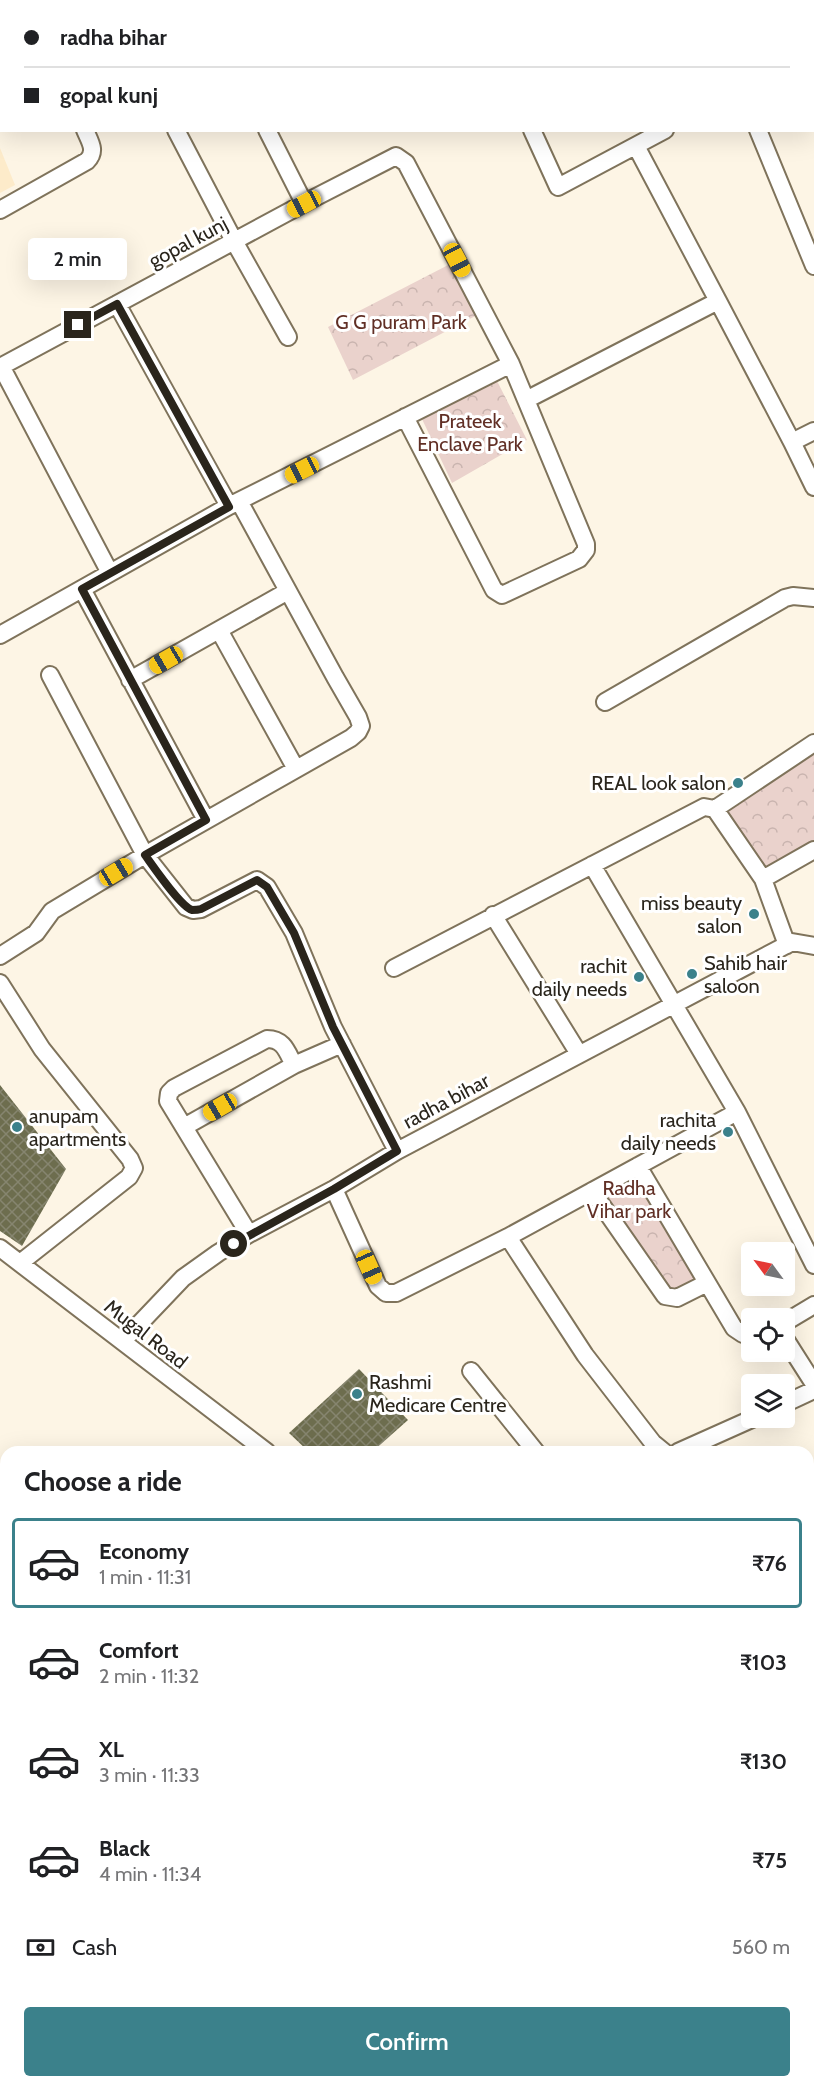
<!DOCTYPE html>
<meta charset="utf-8">
<style>
body{margin:0;font-family:Cabin,sans-serif;background:#f2f2f2;color:#202124;height:100vh;display:flex;flex-direction:column;font-size:22px;white-space:nowrap}
*{box-sizing:border-box;margin:0}
p{font-size:20px;color:#757577}
.icon{flex:none;width:33px;height:33px;fill:none;stroke:currentColor;stroke-width:2;stroke-linecap:round;stroke-linejoin:round}
.map{position:relative;flex:1;overflow:hidden}
.drawer{position:absolute;left:0px;top:1446px;width:814px;height:642px;display:flex;flex-direction:column;background:#fff;border-radius:18px 18px 0 0;box-shadow:0 6px 24px #0002}
.drawer>*{flex:none}
.guide{position:absolute;left:0px;top:0px;width:814px;height:132px;box-shadow:0 6px 24px #0002;display:grid;align-content:center;height:132px;padding:0 24px;background:#fff}
.needle{width:39px;rotate:303deg}
.controls{position:absolute;left:741px;top:1242px;display:grid;gap:12px}
.controls a{display:grid;place-items:center;width:54px;height:54px;border-radius:6px;background:#fff;box-shadow:0 6px 24px #0002;font-size:30px}
.end{position:absolute;width:27px;height:27px;margin:-14px;border:8px solid #2a251c;background:#fff;box-shadow:0 0 0 3px #fff}
.from{border-radius:50%}
.bubble{position:absolute;height:42px;border-radius:6px;background:#fff;box-shadow:0 6px 24px #0002;font-size:20px;font-weight:600;line-height:42px;text-align:center}
.car{position:absolute;width:18px;height:36px;margin:-18px -9px;border-radius:8px;box-shadow:0 0 4px 2px #0007;background:linear-gradient(#f5c518 24%,#345 0 40%,#f5c518 0 76%,#345 0 86%,#f5c518 0)}
.guide b{display:flex;align-items:center;gap:21px;height:57px;font-size:22px}
.guide b+b{border-top:2px solid #e0e0e0}
.guide i{width:15px;height:15px;background:#202124}
ul{padding:0;list-style:none}
li{display:flex;align-items:center;gap:18px;height:90px;margin:0 12px 9px;padding:0 12px;border:3px solid transparent;border-radius:6px}
li div{flex:1}
li b{display:block;font-size:22px}
li em{font-style:normal;font-weight:600}
li.selected{border-color:#3b818b}
li>.icon{width:54px;height:54px;stroke-width:1.5}
h2{padding:0 24px;font-size:27px;line-height:72px}
.pay{display:flex;align-items:center;gap:15px;height:66px;padding:0 24px;font-size:22px}
.pay p{margin-inline-start:auto}
.button{display:flex;gap:12px;margin-top:auto;padding:12px 24px}
.button a{flex:1;height:69px;border-radius:6px;background:#3b818b;color:#fff;font-size:24px;font-weight:600;line-height:69px;text-align:center}
.map>svg:first-child{display:block}
</style>
<div class="map">
<svg width="814" height="2088" viewBox="0 0 814 2088">
<defs>
<pattern id="park-crowns" width="20" height="18" patternUnits="userSpaceOnUse" patternTransform="scale(1.5)"><rect width="20" height="18" fill="#ead2cc"/><path d="M2 6a3 3 0 1 1 6 0M12 15a3 3 0 1 1 6 0" fill="none" stroke="#c9b4af"/></pattern>
<pattern id="building-cross-hatch" width="8" height="8" patternUnits="userSpaceOnUse" patternTransform="scale(1.5)"><rect width="8" height="8" fill="#6d6d4e"/><path d="M0 0l8 8M0 8l8-8" fill="none" stroke="#86856f"/></pattern>
</defs>
<rect width="100%" height="100%" fill="#fdf5e5"/>
<path fill="#fdebca" d="M0,148L15,185L0,193Z"/>
<path fill="url(#park-crowns)" d="M454,262L481,313L353,380L328,327Z
M496,379L527,440L452,483L422,419Z
M814,743V850L763,879L715,809Z
M638,1166L707,1283L672,1298L592,1191Z"/>
<path fill="url(#building-cross-hatch)" d="M0,1085L66,1169L22,1246L0,1231Z
M359,1369L408,1420L372,1452H309L289,1433Z"/>
<g fill="none" stroke-linecap="round" stroke-linejoin="round">
<g stroke="#7f735b" stroke-width="20">
<path id="minor" d="M108,0L109,2
M202,0L203,2
M466,0L467,2
M579,2L582,0
M813,55L814,54
M176,130L234,241L288,337
M267,130L304,203
M532,130L558,187L665,130
M758,130L814,266
M636,146L718,301
M0,210L87,161C97,151 90,142 85,130
M117,304L229,506
M1,366L110,573
M0,367L316,197L396,156L406,163L511,364L526,400L718,301L792,442L814,487
M405,417L494,590L502,595L579,559L586,550V544L526,400
M792,442L814,431
M82,589L206,820
M219,630L296,769
M0,635L229,506L511,364
M50,675L145,855L186,907L193,910L201,909L257,880L267,887L294,933L333,1027L397,1151
M130,680L288,591
M605,702L785,598L793,596L814,598
M715,809L814,743
M592,865L737,1112L814,1265
M763,879L814,850
M493,915L579,1054
M0,956L36,933L52,911L145,855L351,738L358,732L361,726L358,717L335,677L239,501
M394,968L704,807L715,809L763,879L787,945
M0,983L42,1049L130,1159L134,1168L129,1177L20,1263
M294,1065L342,1044
M184,1127L294,1065C287,1052 284,1039 267,1039L174,1088L169,1093L168,1101L249,1234
M638,1166L734,1328L743,1334H752
M334,1189L378,1286L386,1293H396L508,1237L737,1112
M592,1191L665,1296L677,1298L707,1283
M508,1237L585,1355L653,1443L664,1452
M0,1248L267,1452
M784,1323L814,1305
M784,1337L814,1384
M123,1341L183,1278L218,1253L249,1234L334,1189L397,1151L792,942L814,946
M471,1371L536,1452
M784,1404L814,1390
M678,1452L754,1418
M0,1600L6,1606
M808,1608L814,1613
M0,1655L6,1650
M0,1709L6,1715
M808,1717L814,1710
M808,1769L814,1762
M0,1845L6,1851
M808,1852L814,1855
M161,2082L164,2088
M450,2082L456,2088
M556,2082L561,2088
M652,2082L658,2088
M748,2082L754,2088
M396,2088L402,2082
M610,2088L616,2082"/>
</g>
<use href="#minor" stroke="#fff" stroke-width="16"/>
</g>
<g fill="none" stroke-linecap="round" stroke-linejoin="round">
<path stroke="#2a251c" stroke-width="8" d="M78,325L117,304L229,507L82,589L206,820L145,855C153,866 180,906 192,910C194,910 198,910 201,909L257,880L267,887L294,933L333,1027L397,1151L334,1189L234,1244"/>
</g>
<g fill="#3b818b" stroke="#fff" stroke-width="2">
<circle cx="738" cy="783" r="6"/>
<circle cx="754" cy="914" r="6"/>
<circle cx="692" cy="974" r="6"/>
<circle cx="639" cy="977" r="6"/>
<circle cx="17" cy="1127" r="6"/>
<circle cx="728" cy="1132" r="6"/>
<circle cx="357" cy="1394" r="6"/>
</g>
<g text-anchor="middle" dominant-baseline="central" stroke-width="6" stroke-linejoin="round" paint-order="stroke">
<g font-size="20" fill="#2a251c" stroke="#fff">
<text transform="translate(188 242) rotate(-28)">gopal kunj</text>
<text transform="translate(446 1101) rotate(-28)">radha bihar</text>
<text transform="translate(146 1334) rotate(38)">Mugal Road</text>
</g>
<g font-size="20" fill="#612f25" stroke="#fff">
<text x="401" y="322">G G puram Park</text>
<text x="470" y="421">Prateek<tspan x="470" dy="23">Enclave Park</tspan></text>
<text x="629" y="1188">Radha<tspan x="629" dy="23">Vihar park</tspan></text>
</g>
<g font-size="20" fill="#2a251c" stroke="#fff" text-anchor="end">
<text x="726" y="783">REAL look salon</text>
<text x="742" y="903">miss beauty<tspan x="742" dy="23">salon</tspan></text>
<text x="704" y="963" text-anchor="start">Sahib hair<tspan x="704" dy="23">saloon</tspan></text>
<text x="627" y="966">rachit<tspan x="627" dy="23">daily needs</tspan></text>
<text x="29" y="1116" text-anchor="start">anupam<tspan x="29" dy="23">apartments</tspan></text>
<text x="716" y="1120">rachita<tspan x="716" dy="23">daily needs</tspan></text>
<text x="369" y="1382" text-anchor="start">Rashmi<tspan x="369" dy="23">Medicare Centre</tspan></text>
</g>
</g>
</svg>
<div class="controls">
<a><svg class="needle" viewBox="-14 -14 28 28"><path d="M0-13l5 13h-10z" fill="#e53935"/><path d="M0 13l5-13h-10z" fill="#757577"/></svg></a>
<a><svg class="icon" aria-label="locate" viewBox="0 0 24 24"><circle cx="12" cy="12" r="6"/><path d="M12 2v4M12 18v4M2 12h4M18 12h4"/></svg></a>
<a><svg class="icon" aria-label="layers" viewBox="0 0 24 24"><path d="M12 4l9 5-9 5-9-5zM3 14l9 5 9-5"/></svg></a>
</div>
<i class="end from" style="left:234px;top:1244px"></i>
<i class="end" style="left:78px;top:325px"></i>
<div class="bubble" style="left:28px;top:238px;width:99px">2 min</div>
<i class="car" style="left:304px;top:204px;rotate:242deg"></i>
<i class="car" style="left:457px;top:260px;rotate:152deg"></i>
<i class="car" style="left:302px;top:470px;rotate:243deg"></i>
<i class="car" style="left:166px;top:660px;rotate:240deg"></i>
<i class="car" style="left:116px;top:872px;rotate:59deg"></i>
<i class="car" style="left:220px;top:1107px;rotate:240deg"></i>
<i class="car" style="left:369px;top:1267px;rotate:156deg"></i>
<div class="guide">
<b><i class="from"></i>radha bihar</b>
<b><i></i>gopal kunj</b>
</div>
<section class="drawer">
<h2>Choose a ride</h2>
<ul>
<li class="selected"><svg class="icon" aria-label="car" viewBox="0 0 24 24"><path d="M5 17H2v-5l4-1 3-4h7l3 4 3 1v5h-3M9 17h6M6 11h13"/><circle cx="7" cy="17" r="2"/><circle cx="17" cy="17" r="2"/></svg><div><b>Economy</b><p>1 min · 11:31</p></div><em>₹76</em></li>
<li><svg class="icon" aria-label="car" viewBox="0 0 24 24"><path d="M5 17H2v-5l4-1 3-4h7l3 4 3 1v5h-3M9 17h6M6 11h13"/><circle cx="7" cy="17" r="2"/><circle cx="17" cy="17" r="2"/></svg><div><b>Comfort</b><p>2 min · 11:32</p></div><em>₹103</em></li>
<li><svg class="icon" aria-label="car" viewBox="0 0 24 24"><path d="M5 17H2v-5l4-1 3-4h7l3 4 3 1v5h-3M9 17h6M6 11h13"/><circle cx="7" cy="17" r="2"/><circle cx="17" cy="17" r="2"/></svg><div><b>XL</b><p>3 min · 11:33</p></div><em>₹130</em></li>
<li><svg class="icon" aria-label="car" viewBox="0 0 24 24"><path d="M5 17H2v-5l4-1 3-4h7l3 4 3 1v5h-3M9 17h6M6 11h13"/><circle cx="7" cy="17" r="2"/><circle cx="17" cy="17" r="2"/></svg><div><b>Black</b><p>4 min · 11:34</p></div><em>₹75</em></li>
</ul>
<div class="pay"><svg class="icon" aria-label="cash" viewBox="0 0 24 24"><path d="M3 7h18v10H3z"/><circle cx="12" cy="12" r="2"/></svg>Cash<p>560 m</p></div>
<div class="button"><a>Confirm</a></div>
</section>
</div>
